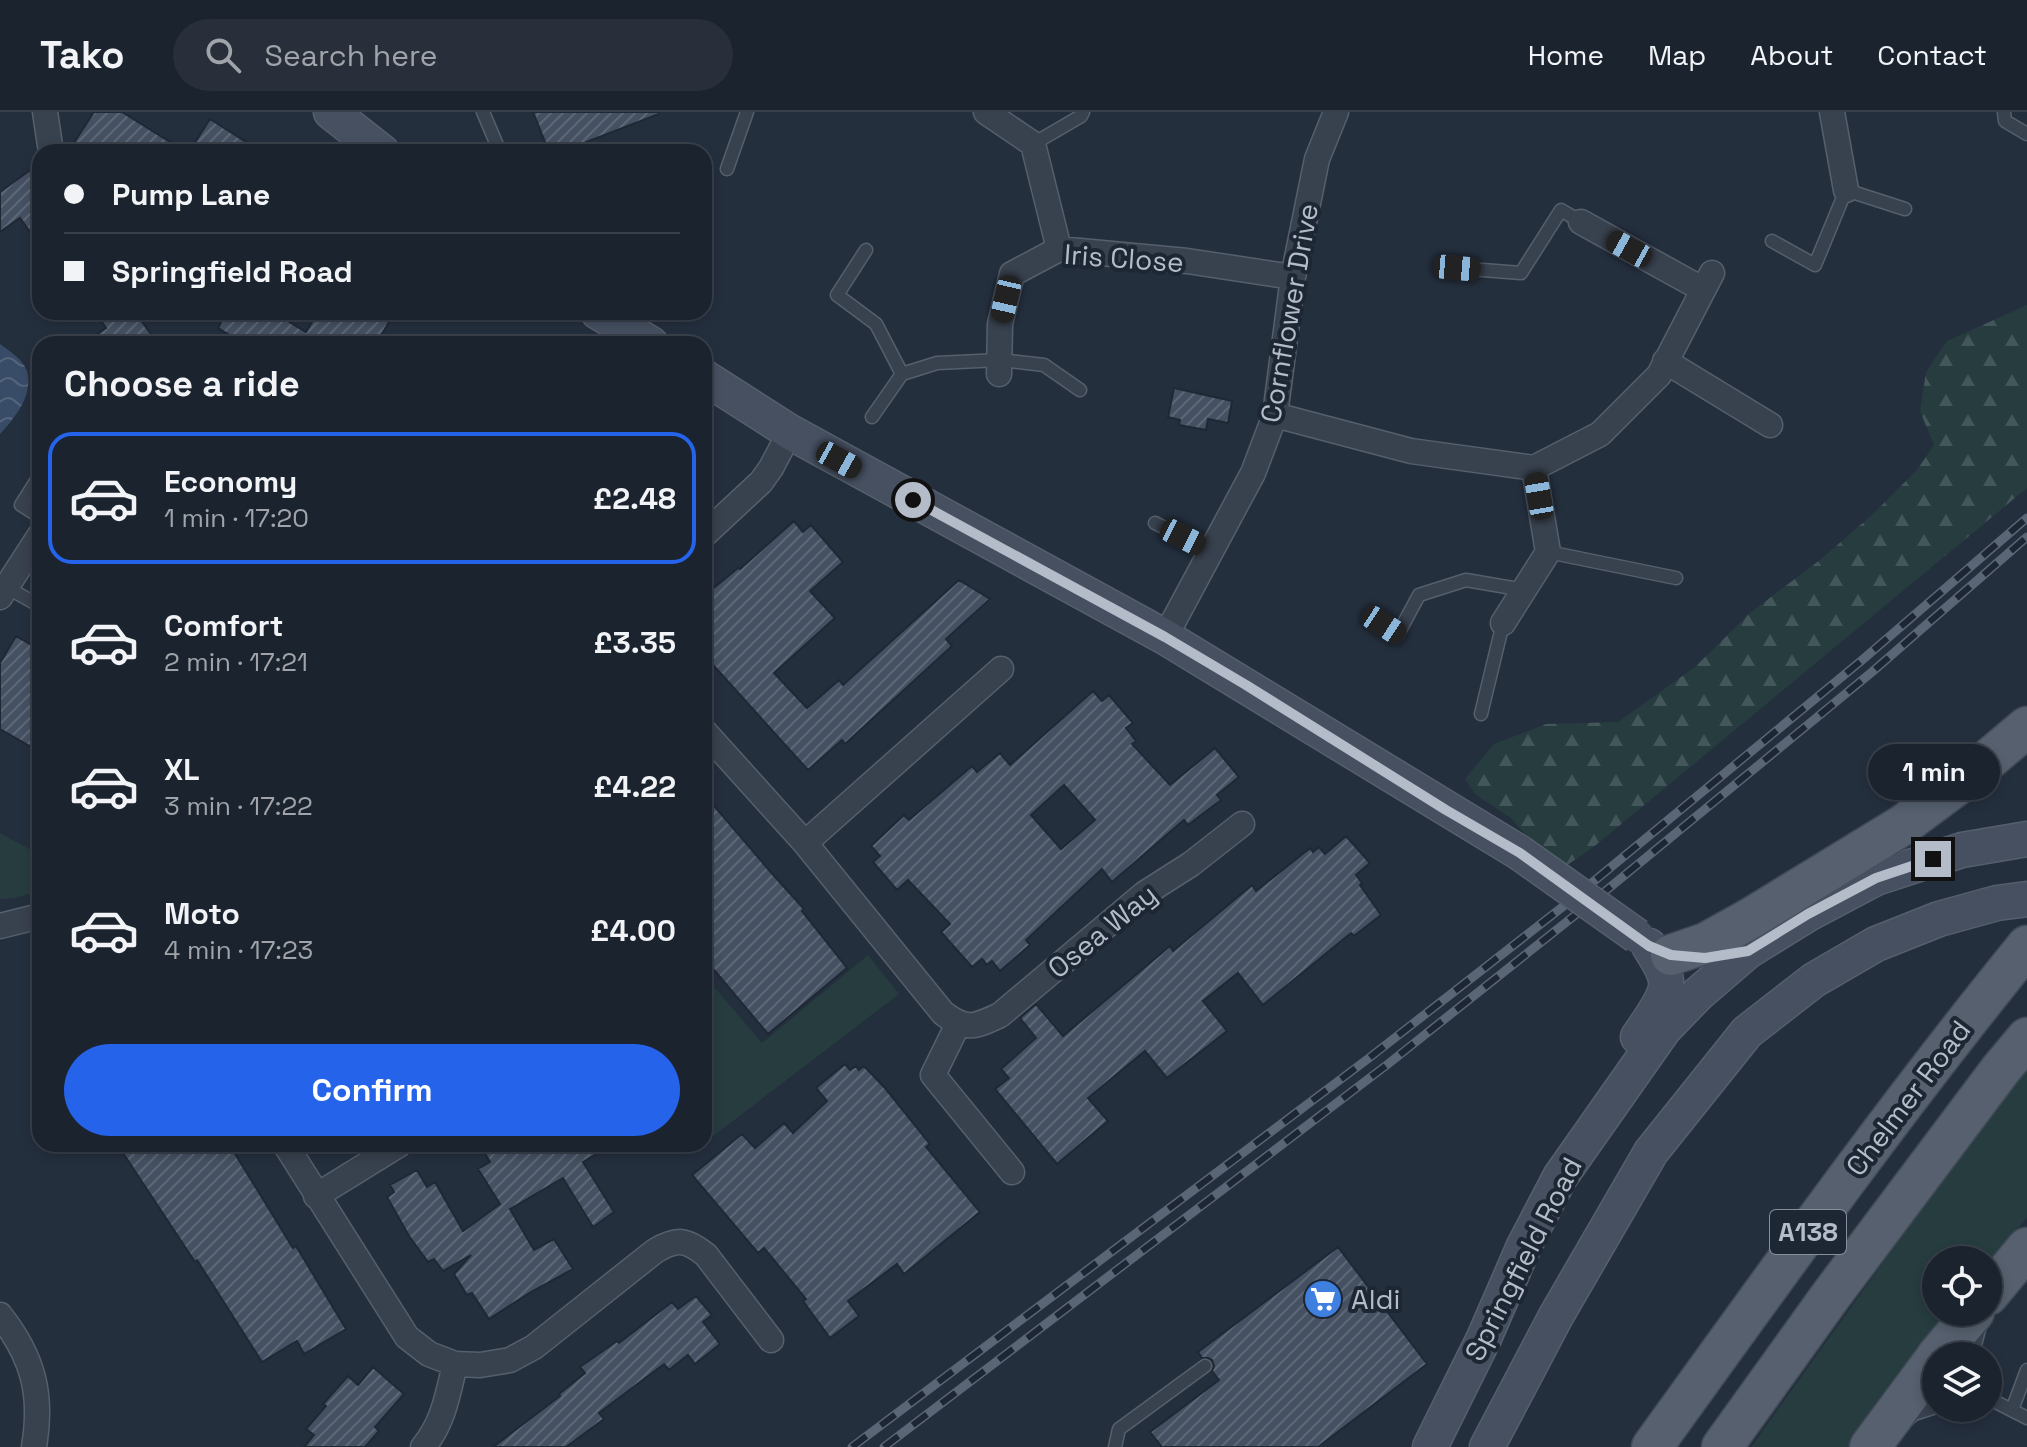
<!DOCTYPE html>
<meta charset="utf-8">
<style>
body{margin:0;font-family:"Space Grotesk",sans-serif;background:#282f3a;color:#f1f3f6;height:100vh;display:flex;flex-direction:column;font-size:30px;white-space:nowrap}
*{box-sizing:border-box;margin:0}
p{font-size:26px;color:#a0a4aa}
.icon{flex:none;width:44px;height:44px;fill:none;stroke:currentColor;stroke-width:2;stroke-linecap:round;stroke-linejoin:round}
.map{position:relative;flex:1;overflow:hidden}
.drawer{position:absolute;left:32px;top:224px;width:680px;height:816px;display:flex;flex-direction:column;background:#1b232e;border-radius:24px;box-shadow:0 4px 12px #0003,0 0 0 2px #39404a}
.drawer>*{flex:none}
.banner{position:absolute;left:32px;top:32px;width:680px;height:176px;border-radius:24px;box-shadow:0 4px 12px #0003,0 0 0 2px #39404a;display:grid;align-content:center;height:176px;padding:0 32px;background:#1b232e}
.buttons{position:absolute;left:1922px;top:1134px;display:grid;gap:16px}
.buttons a{display:grid;place-items:center;width:80px;height:80px;border-radius:50%;background:#1b232e;box-shadow:0 4px 12px #0003,0 0 0 2px #39404a;font-size:40px}
.end{position:absolute;width:36px;height:36px;margin:-18px;border:10px solid #b4bcc9;background:#111;box-shadow:0 0 0 4px #111}
.from{border-radius:50%}
.bubble{position:absolute;height:56px;border-radius:28px;background:#1b232e;box-shadow:0 4px 12px #0003,0 0 0 2px #39404a;font-size:26px;font-weight:600;line-height:56px;text-align:center}
.car{position:absolute;width:24px;height:48px;margin:-24px -12px;border-radius:10px;box-shadow:0 0 6px 2px #0007;background:linear-gradient(#222 24%,#8ab4d8 0 40%,#222 0 76%,#8ab4d8 0 86%,#222 0)}
.banner b{display:flex;align-items:center;gap:28px;height:76px;font-size:30px}
.banner b+b{border-top:2px solid #39404a}
.banner i{width:20px;height:20px;background:#f1f3f6}
ul{padding:0;list-style:none}
li{display:flex;align-items:center;gap:24px;height:132px;margin:0 16px 12px;padding:0 16px;border:4px solid transparent;border-radius:24px}
li div{flex:1}
li b{display:block;font-size:30px}
li em{font-style:normal;font-weight:600}
li.on{border-color:#2563eb}
li>.icon{width:72px;height:72px;stroke-width:1.5}
h2{padding:0 32px;font-size:36px;line-height:96px}
.cta{display:flex;gap:16px;margin-top:auto;padding:16px 32px}
.cta a{flex:1;height:92px;border-radius:48px;background:#2563eb;color:#fff;font-size:32px;font-weight:600;line-height:92px;text-align:center}
header{display:flex;align-items:center;gap:48px;box-sizing:border-box;height:112px;padding:0 40px;background:#1b232e;border-bottom:2px solid #39404a}
header strong{font-size:38px}
nav{display:flex;gap:44px;margin-inline-start:auto;font-size:28px}
.search{width:560px;height:72px;background:#282f3a;display:flex;align-items:center;gap:20px;box-sizing:border-box;padding:0 28px;border-radius:44px;color:#a0a4aa;font-size:30px}
.map>svg:first-child{display:block}
</style>
<header>
<strong>Tako</strong>
<div class="search"><svg class="icon" aria-label="search" viewBox="0 0 24 24"><circle cx="10" cy="10" r="6"/><path d="M15 15l6 6"/></svg>Search here</div>
<nav><a>Home</a><a>Map</a><a>About</a><a>Contact</a></nav>
</header>
<div class="map">
<svg width="2027" height="1335" viewBox="0 0 2027 1335">
<defs>
<pattern id="forest-firs" width="22" height="20" patternUnits="userSpaceOnUse" patternTransform="scale(2)"><rect width="22" height="20" fill="#263c3f"/><path d="M5 1l3.5 6h-7zM16 11l3.5 6h-7z" fill="#435659"/></pattern>
<pattern id="water-waves" width="16" height="10" patternUnits="userSpaceOnUse" patternTransform="scale(2)"><rect width="16" height="10" fill="#394c67"/><path d="M0 5q4-4 8 0t8 0" fill="none" stroke="#53647b"/></pattern>
<pattern id="building-hatch" width="6" height="6" patternUnits="userSpaceOnUse" patternTransform="scale(2)"><rect width="6" height="6" fill="#455162"/><path d="M-1 1l2-2M0 6l6-6M5 7l2-2" fill="none" stroke="#5d6877"/></pattern>
</defs>
<rect width="100%" height="100%" fill="#242f3e"/>
<path fill="#263c3f" d="M0,721L40,743V779L14,786L0,787Z
M868,843L899,882L704,1031V863L762,931Z
M2027,958V1105L1988,1154V1148H1936V1200H1953L1850,1335H1751L1919,1100Z"/>
<path fill="url(#forest-firs)" d="M2027,193V376L1596,733L1566,754L1531,729L1511,706L1475,682L1465,667L1494,632L1546,612L1618,610L1695,555L1750,501L1820,448L1873,402L1917,358L1934,333L1920,299L1926,260L1947,229Z"/>
<path fill="url(#water-waves)" d="M0,232C9,239 23,247 27,259C34,283 14,307 0,322Z"/>
<path fill="url(#building-hatch)" stroke="#1f2835" stroke-width="2" fill-rule="evenodd" d="M94,0H122L186,40H68Z
M533,0H658L659,2L586,30L589,40H549Z
M210,7L262,40H189Z
M40,51V134L20,106L0,120V80Z
M95,200H135L158,232H83L106,216Z
M227,200H273L306,220L318,200H395L376,232H244L218,216Z
M1174,276L1232,289L1228,311L1208,307L1206,318L1179,313L1180,308L1168,305Z
M794,409L803,420L811,413L843,450L810,479L835,506L774,561L807,596L839,568L843,573L959,468L990,487L946,527L952,534L845,632L842,628L808,658L704,543V484L738,456L740,457Z
M16,524L40,538V640L0,617V551Z
M1093,579L1102,589L1109,583L1133,611L1126,616L1136,629L1132,632L1170,673L1215,636L1239,665L1217,683L1221,688L1188,713L1184,708L1112,770L1102,757L1026,828L1030,833L1000,859L992,849L987,853L982,847L972,855L941,820L950,812L908,768L897,778L873,750L880,744L871,734L904,703L909,708L972,654L977,660L1000,641L1010,653ZM1064,673L1095,708L1061,737L1031,703Z
M704,682L768,757L804,797L802,799L847,856L768,922L704,846Z
M1346,724L1370,751L1356,763L1362,771L1360,773L1381,803L1354,824L1351,821L1263,893L1238,861L1203,889L1227,919L1167,966L1145,939L1088,986L1108,1009L1057,1052L995,977L1009,966L1001,957L1036,926L1020,906L1036,892L1063,924L1170,834L1173,839L1252,773L1256,779L1310,736L1313,740L1319,735L1325,742Z
M845,952L850,958L856,954L859,958L864,954L885,976L930,1032L926,1035L980,1100L904,1162L897,1152L848,1189L859,1204L830,1226L803,1189L806,1187L764,1136L758,1141L692,1063L742,1022L755,1036L784,1011L793,1021L827,989L816,976Z
M117,1032H229L293,1136L296,1134L346,1217L304,1242L297,1229L262,1250L197,1148L195,1150Z
M479,1032H613L583,1050L614,1100L593,1115L563,1066L510,1097L534,1138L554,1127L573,1157L531,1180L489,1207L472,1181L467,1183L454,1162L471,1143L443,1159L434,1147L428,1150L409,1124L387,1085L394,1080L390,1073L417,1058L427,1075L435,1070L463,1119L500,1092L478,1057L490,1050Z
M1338,1135L1427,1252L1318,1335H1162L1150,1320L1219,1268L1212,1259L1214,1254L1212,1248L1208,1246H1202L1198,1240Z
M696,1184L712,1203L703,1210L720,1232L695,1252L688,1243L669,1258L664,1252L599,1301L604,1307L566,1335H493L560,1284L559,1282L585,1261L580,1255L617,1229L619,1231L672,1190L678,1197Z
M373,1255L404,1282L375,1315L379,1319L365,1335H304L314,1323L306,1317L326,1294L323,1292L348,1264L358,1273Z"/>
<g fill="none" stroke-linecap="round" stroke-linejoin="round">
<g stroke="#565f6c" stroke-width="15">
<path id="lane" d="M483,0L500,40
M2004,0L2005,9L2027,22
M1033,32L1081,4L1083,0
M727,57L747,0
M1772,129L1815,153L1846,78L1905,97
M866,138L837,183L876,212L902,262
M1457,156L1521,161L1561,98L1581,110
M872,305L902,262L937,251L1000,248L1044,253L1080,278
M40,363L21,393L40,405
M1155,411L1211,439
M1548,440L1676,466
M6,475L40,494
M1371,504L1398,522L1419,483L1466,468L1524,478
M1481,602L1503,511
M1972,1244L1980,1214
M1988,1286L2027,1306
M2012,1298L2027,1258
M1907,1308L1914,1302L1936,1295
M1115,1335L1119,1317L1205,1254"/>
</g>
<g stroke="#565f6c" stroke-width="27">
<path id="street" d="M45,0L51,40
M986,0L1033,32L1059,137
M1832,0L1846,78
M1581,110L1702,177
M1665,249L1770,313
M999,262L1000,212L1012,162L1059,137L1187,149L1293,165
M1275,303L1411,339L1534,356L1600,322L1659,263L1712,161
M704,423L761,370L771,356L790,320
M0,485L40,423
M1503,511L1548,440L1534,356
M1165,525L1253,361L1275,303L1293,165L1317,47L1336,0
M704,619L805,731L943,901C966,919 975,915 1000,903L1144,782L1191,752L1242,712
M805,731L1001,557
M0,814L40,804
M958,912L933,963L1012,1060
M285,1032L407,1225L429,1242L455,1252L480,1253L510,1248L534,1235L655,1139C677,1126 686,1127 706,1143L771,1228
M316,1084L400,1032
M0,1203C33,1245 43,1282 34,1335
M423,1335C443,1312 448,1282 455,1252"/>
</g>
<g stroke="#565f6c" stroke-width="37">
<path id="secondary" d="M331,0L382,40
M598,200L651,232
M704,265L790,320L1165,525L1520,741
M1638,925C1646,913 1664,889 1666,875C1668,861 1656,846 1649,834
M1430,1335L1484,1226L1524,1134L1560,1065L1664,917L1698,882L1748,839L1808,802L1876,766L1962,738L2027,727
M1487,1335L1556,1204L1651,1040L1747,920L1814,868L1876,832L1939,807L1997,791L2027,787"/>
</g>
<g stroke="#414a57" stroke-width="43">
<path id="primary" d="M1671,843L1706,831L1751,806L1903,713L1969,664L2027,615
M1988,1183L2027,1136
M1937,1244L1974,1200
M1652,1335C1774,1166 1895,996 2027,834
M1722,1335L1832,1182L2001,957L2027,926
M1870,1335L1936,1246"/>
</g>
<use href="#lane" stroke="#38414e" stroke-width="12"/>
<use href="#street" stroke="#38414e" stroke-width="24"/>
<use href="#secondary" stroke="#465061" stroke-width="34"/>
<use href="#primary" stroke="#56606e" stroke-width="40"/>
<g stroke="#5a6575" stroke-width="9">
<path id="rail" d="M852,1335L1369,946L1565,793L1861,549L2027,406
M884,1335L1388,952L1603,781L1872,560L2027,425"/>
</g>
<use href="#rail" stroke="#1d2633" stroke-width="6" stroke-dasharray="18" stroke-linecap="butt"/>
<g stroke="#565f6c" stroke-width="37" stroke-linecap="butt">
<path id="secondary-bridge" d="M1520,741L1637,824"/>
</g>
<use href="#secondary-bridge" stroke="#465061" stroke-width="34"/>
</g>
<g fill="none" stroke-linecap="round" stroke-linejoin="round">
<path stroke="#b4bcc9" stroke-width="10" d="M913,388L1165,525L1246,573L1446,698L1520,741L1649,834L1671,843L1705,846L1748,839L1808,802L1876,766L1933,747"/>
</g>
<defs>
<g id="supermarket-disc" transform="scale(2)"><circle r="9.5" fill="#3f7fe0" stroke="#1d2633"/><path d="M-6-5.5h2.5l.6 2H6L4.5 2H-2.5L-4.4-4H-6ZM-1.5 3.2a1.3 1.3 0 1 0 .1 0ZM3 3.2a1.3 1.3 0 1 0 .1 0Z" fill="#fff"/></g>
</defs>
<g fill-rule="evenodd">
<use href="#supermarket-disc" x="1323" y="1187"/>
</g>
<g text-anchor="middle" dominant-baseline="central" stroke-width="8" stroke-linejoin="round" paint-order="stroke">
<rect fill="#1d2633" stroke="#878f9c" stroke-width="2" x="1770" y="1098" width="76" height="44" rx="6"/>
<g font-size="26" font-weight="bold" fill="#b4bcc9">
<text x="1808" y="1120">A138</text>
</g>
<g font-size="28" fill="#b4bcc9" stroke="#1d2633">
<text transform="translate(1124 146) rotate(4)">Iris Close</text>
<text transform="translate(1289 201) rotate(-80)">Cornflower Drive</text>
<text transform="translate(1102 819) rotate(-39)">Osea Way</text>
<text transform="translate(1908 986) rotate(-53)">Chelmer Road</text>
<text transform="translate(1523 1147) rotate(-63)">Springfield Road</text>
</g>
<g font-size="28" fill="#b4bcc9" stroke="#1d2633" text-anchor="start">
<text x="1351" y="1187">Aldi</text>
</g>
</g>
</svg>
<div class="buttons">
<a><svg class="icon" aria-label="locate" viewBox="0 0 24 24"><circle cx="12" cy="12" r="6"/><path d="M12 2v4M12 18v4M2 12h4M18 12h4"/></svg></a>
<a><svg class="icon" aria-label="layers" viewBox="0 0 24 24"><path d="M12 4l9 5-9 5-9-5zM3 14l9 5 9-5"/></svg></a>
</div>
<i class="end from" style="left:913px;top:388px"></i>
<i class="end" style="left:1933px;top:747px"></i>
<div class="bubble" style="left:1868px;top:632px;width:132px">1 min</div>
<i class="car" style="left:1629px;top:137px;rotate:299deg"></i>
<i class="car" style="left:1457px;top:156px;rotate:95deg"></i>
<i class="car" style="left:1006px;top:187px;rotate:193deg"></i>
<i class="car" style="left:839px;top:348px;rotate:119deg"></i>
<i class="car" style="left:1539px;top:384px;rotate:350deg"></i>
<i class="car" style="left:1183px;top:425px;rotate:117deg"></i>
<i class="car" style="left:1384px;top:513px;rotate:123deg"></i>
<div class="banner">
<b><i class="from"></i>Pump Lane</b>
<b><i></i>Springfield Road</b>
</div>
<section class="drawer">
<h2>Choose a ride</h2>
<ul>
<li class="on"><svg class="icon" aria-label="car" viewBox="0 0 24 24"><path d="M5 17H2v-5l4-1 3-4h7l3 4 3 1v5h-3M9 17h6M6 11h13"/><circle cx="7" cy="17" r="2"/><circle cx="17" cy="17" r="2"/></svg><div><b>Economy</b><p>1 min · 17:20</p></div><em>£2.48</em></li>
<li><svg class="icon" aria-label="car" viewBox="0 0 24 24"><path d="M5 17H2v-5l4-1 3-4h7l3 4 3 1v5h-3M9 17h6M6 11h13"/><circle cx="7" cy="17" r="2"/><circle cx="17" cy="17" r="2"/></svg><div><b>Comfort</b><p>2 min · 17:21</p></div><em>£3.35</em></li>
<li><svg class="icon" aria-label="car" viewBox="0 0 24 24"><path d="M5 17H2v-5l4-1 3-4h7l3 4 3 1v5h-3M9 17h6M6 11h13"/><circle cx="7" cy="17" r="2"/><circle cx="17" cy="17" r="2"/></svg><div><b>XL</b><p>3 min · 17:22</p></div><em>£4.22</em></li>
<li><svg class="icon" aria-label="car" viewBox="0 0 24 24"><path d="M5 17H2v-5l4-1 3-4h7l3 4 3 1v5h-3M9 17h6M6 11h13"/><circle cx="7" cy="17" r="2"/><circle cx="17" cy="17" r="2"/></svg><div><b>Moto</b><p>4 min · 17:23</p></div><em>£4.00</em></li>
</ul>
<div class="cta"><a>Confirm</a></div>
</section>
</div>
